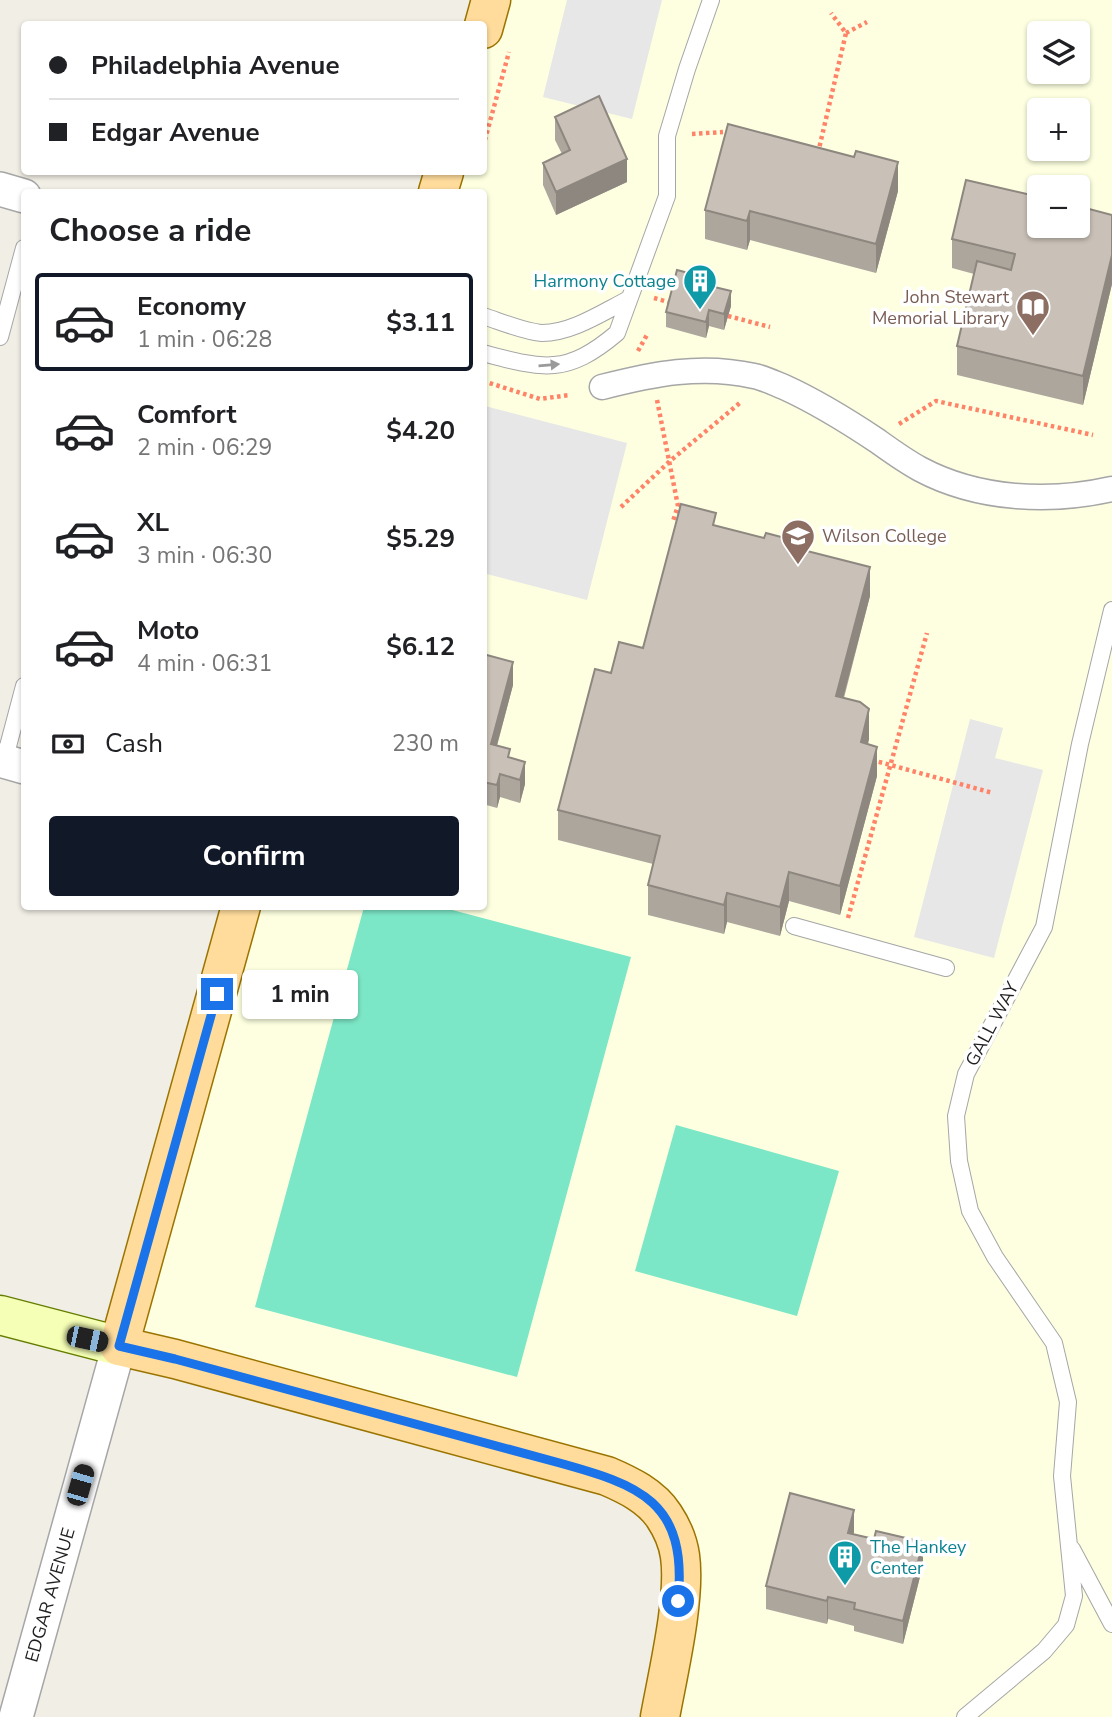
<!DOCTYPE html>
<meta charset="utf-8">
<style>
body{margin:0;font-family:"Nunito Sans",sans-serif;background:#f6f6f6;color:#202124;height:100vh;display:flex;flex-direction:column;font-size:26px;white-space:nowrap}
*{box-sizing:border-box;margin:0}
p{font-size:23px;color:#757577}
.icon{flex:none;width:38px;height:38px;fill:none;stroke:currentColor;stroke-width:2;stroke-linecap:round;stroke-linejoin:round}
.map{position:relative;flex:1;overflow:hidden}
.sheet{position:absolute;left:21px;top:189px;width:466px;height:721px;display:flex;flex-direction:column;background:#fff;border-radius:7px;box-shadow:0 2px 5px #0004}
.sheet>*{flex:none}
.top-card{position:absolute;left:21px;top:21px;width:466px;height:154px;border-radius:7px;box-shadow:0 2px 5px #0004;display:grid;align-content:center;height:154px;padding:0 28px;background:#fff}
.tools{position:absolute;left:1027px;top:21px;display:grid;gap:14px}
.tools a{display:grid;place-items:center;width:63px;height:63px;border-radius:7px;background:#fff;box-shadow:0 2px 5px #0004;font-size:35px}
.end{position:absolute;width:32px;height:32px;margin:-16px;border:9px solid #1a73e8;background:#fff;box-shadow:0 0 0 4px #fff}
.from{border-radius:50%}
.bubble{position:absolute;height:49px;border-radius:7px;background:#fff;box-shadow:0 2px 5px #0004;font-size:23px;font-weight:700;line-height:49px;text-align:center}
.car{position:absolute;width:21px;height:42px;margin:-21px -10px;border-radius:9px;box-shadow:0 0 5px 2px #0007;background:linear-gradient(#222 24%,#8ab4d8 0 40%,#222 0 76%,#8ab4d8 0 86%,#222 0)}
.top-card b{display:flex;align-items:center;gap:24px;height:66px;font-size:26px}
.top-card b+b{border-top:2px solid #e0e0e0}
.top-card i{width:18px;height:18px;background:#202124}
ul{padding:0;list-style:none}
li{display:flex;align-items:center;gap:21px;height:98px;margin:0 14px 10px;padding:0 14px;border:4px solid transparent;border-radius:7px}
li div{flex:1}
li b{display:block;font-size:26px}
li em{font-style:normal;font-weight:700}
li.current{border-color:#111827}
li>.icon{width:63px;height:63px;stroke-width:1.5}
h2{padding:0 28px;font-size:32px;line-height:84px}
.pay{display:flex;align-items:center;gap:18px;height:77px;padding:0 28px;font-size:26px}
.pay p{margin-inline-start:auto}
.button{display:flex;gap:14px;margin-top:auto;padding:14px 28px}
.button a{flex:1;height:80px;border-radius:7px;background:#111827;color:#fff;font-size:28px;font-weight:700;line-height:80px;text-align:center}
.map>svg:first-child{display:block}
</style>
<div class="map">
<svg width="1112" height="1717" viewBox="0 0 1112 1717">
<rect width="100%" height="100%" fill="#f1eee5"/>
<path fill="#fdffe0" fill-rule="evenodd" d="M491,0H1112V1717H660L677,1617L648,1498L119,1346L241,907L483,906V192H438L444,172H483V29ZM1040,33H1078V72H1040ZM1040,110H1078V149H1040ZM1040,187H1078V226H1040Z"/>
<path fill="#7ce7c6" d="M364,907H441L631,957L517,1377L255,1307Z
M676,1125L839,1171L797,1316L635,1271Z"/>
<path fill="#e7e7e7" d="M567,0H662L632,119L543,97Z
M485,406L627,443L587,600L483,573V414Z
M970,719L1003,728L995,758L1043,770L994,958L914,937Z"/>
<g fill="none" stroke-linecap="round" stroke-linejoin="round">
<g stroke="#a6a6a6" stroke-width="18">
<path id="service" d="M483,316C499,321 525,332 542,333C572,333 603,312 629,299
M0,337L24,248
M483,353C543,369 566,376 617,333L667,196V136L687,69L711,0
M3,765L24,686
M794,926L946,968
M1072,1549L1112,1624
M965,1717L1044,1651L1066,1625L1074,1596L1062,1476L1068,1402L1054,1343L995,1257L970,1211L959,1161L956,1116L966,1074L1044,927L1080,744L1112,610"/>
</g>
<g stroke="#a6a6a6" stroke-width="27">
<path id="pedestrian" d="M602,387C653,374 701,364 754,376C764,378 774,383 784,387C817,402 846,420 876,440C890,450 905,461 920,469C978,500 1050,503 1112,489"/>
</g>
<g stroke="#a6a6a6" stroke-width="36">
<path id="minor" d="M0,189L24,196
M0,760L24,767
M16,1717L119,1346"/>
</g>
<g stroke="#657d00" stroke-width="41">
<path id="secondary" d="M0,1315L119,1346"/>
</g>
<g stroke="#9b7400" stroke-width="41">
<path id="primary" d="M483,29L491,0
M438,192L444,172
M241,906L119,1346L175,1359L607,1476C628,1485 651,1496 664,1516C672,1528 678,1542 680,1556C686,1598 668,1673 660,1717"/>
</g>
<path stroke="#ff8368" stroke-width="4.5" stroke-dasharray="3.5 3.5" stroke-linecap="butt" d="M846,33L867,22
M692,134L723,132
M483,147L509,52
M818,153L846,33L831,13
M654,298L672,303
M728,316L770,327
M638,351L648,333
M483,381L540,399L569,395
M657,400L678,506L673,521
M899,424L936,401L1093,435
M621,507L670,461L741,402
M872,760L993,793
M848,918L927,633"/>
<use href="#service" stroke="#fff" stroke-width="16"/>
<use href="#pedestrian" stroke="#fff" stroke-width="24"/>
<use href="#minor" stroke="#fff" stroke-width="33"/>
<use href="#secondary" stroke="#f5ffb5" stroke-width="38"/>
<use href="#primary" stroke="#ffdc9c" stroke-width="38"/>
</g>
<path fill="#ada69d" d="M555,117L627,182L556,215L543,185V163L562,154L555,140Z
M898,191L876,273L750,240L747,250L705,239V210Z
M1112,215V284L1083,405L957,375V346L974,274L952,268V239Z
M704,284L731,306L724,330L709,326L706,338L666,327V312Z
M716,526L804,550L870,596L844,698L869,739L868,744L877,776L840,915L789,901L780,936L727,922L724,934L648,915V885L653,864L558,840V810L611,673L643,648Z
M483,654L513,685L497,746L510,758L525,784L520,803L500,797L497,808L483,804Z
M854,1532L853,1534L923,1565L903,1644L854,1631V1626L828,1619L827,1624L766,1609V1586Z"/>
<path fill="#8d8780" d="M627,159V182L556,215V192Z
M898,162V191L876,273V244Z
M750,211V240L747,250V221Z
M1112,255V284L1083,405V376Z
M731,291V306L724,330V314Z
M709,310V326L706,338V322Z
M870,567V596L836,725V696Z
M513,662V685L491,767V744Z
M869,709V739L861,771V742Z
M877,747V776L840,915V886Z
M525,762V784L520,803V780Z
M500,774V797L497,808V785Z
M789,872V901L780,936V907Z
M727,893V922L724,934V905Z
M854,1510V1532L848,1556V1533Z
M923,1542V1565L903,1644V1621Z
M828,1597V1619L827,1624V1601Z"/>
<path fill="#c9c1b7" stroke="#8d8780" stroke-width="2" d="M599,96L627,159L556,192L543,163L570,150L555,117Z
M728,124L854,157L856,151L898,162L876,244L750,211L747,221L705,210Z
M966,180L1040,197V226H1078V206L1112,215V255L1083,376L957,346L977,261L1011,270L1015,254L952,239Z
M677,270L704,277L702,284L731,291L724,314L709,310L706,322L666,312Z
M681,504L716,513L713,525L764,538L766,533L804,543L803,550L870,567L836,696L860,702L869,709L861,742L877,747L840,886L789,872L780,907L727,893L724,905L648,885L660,836L558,810L595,669L611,673L619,642L643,648Z
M483,654L513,662L491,744L510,749L508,757L525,762L520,780L500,774L497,785L483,782Z
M790,1493L854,1510L848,1533L874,1539L876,1531L923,1542L903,1621L854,1609L855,1603L828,1597L827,1601L766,1586Z"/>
<defs><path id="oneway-solid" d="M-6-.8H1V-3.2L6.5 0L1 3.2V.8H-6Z" transform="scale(1.75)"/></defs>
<use fill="#9a9a9a" href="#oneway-solid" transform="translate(549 365) rotate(-5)"/>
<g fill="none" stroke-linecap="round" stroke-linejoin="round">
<path stroke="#1a73e8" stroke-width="9" d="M217,994L119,1346L175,1359L556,1462C640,1485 688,1501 678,1601"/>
</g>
<defs>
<g id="building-pin" transform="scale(1.75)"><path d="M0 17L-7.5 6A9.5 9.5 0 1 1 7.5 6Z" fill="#0f9aa8" stroke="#fff"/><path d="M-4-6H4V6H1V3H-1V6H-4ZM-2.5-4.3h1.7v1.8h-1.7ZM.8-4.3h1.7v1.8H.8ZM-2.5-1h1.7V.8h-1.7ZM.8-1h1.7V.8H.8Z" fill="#fff"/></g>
<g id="library-pin" transform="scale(1.75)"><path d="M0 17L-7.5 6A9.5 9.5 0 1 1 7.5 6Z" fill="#8d6e63" stroke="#fff"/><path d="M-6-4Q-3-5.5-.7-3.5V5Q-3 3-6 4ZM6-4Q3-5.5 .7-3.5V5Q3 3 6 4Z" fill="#fff"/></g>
<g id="university-pin" transform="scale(1.75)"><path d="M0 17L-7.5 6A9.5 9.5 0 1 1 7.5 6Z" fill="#8d6e63" stroke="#fff"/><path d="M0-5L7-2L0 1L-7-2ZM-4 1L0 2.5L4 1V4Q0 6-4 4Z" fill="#fff"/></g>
</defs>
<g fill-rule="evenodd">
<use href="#building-pin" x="700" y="281"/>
<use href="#library-pin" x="1033" y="307"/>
<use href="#university-pin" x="798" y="536"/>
<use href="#building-pin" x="845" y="1557"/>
</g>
<g text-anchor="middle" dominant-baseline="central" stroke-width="7" stroke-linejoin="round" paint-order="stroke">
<g font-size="18" fill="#0d838f" stroke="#fff" text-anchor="end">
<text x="676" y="281">Harmony Cottage</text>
<text x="870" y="1547" text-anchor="start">The Hankey<tspan x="870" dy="21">Center</tspan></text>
</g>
<g font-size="18" fill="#785e54" stroke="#fff" text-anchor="end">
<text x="1009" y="297">John Stewart<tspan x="1009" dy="21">Memorial Library</tspan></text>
<text x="822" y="536" text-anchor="start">Wilson College</text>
</g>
<g font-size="18" fill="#1f1f1f" stroke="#fff">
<text transform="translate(992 1024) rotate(-62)">GALL WAY</text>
<text transform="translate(50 1595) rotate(-74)">EDGAR AVENUE</text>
</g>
</g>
</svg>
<div class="tools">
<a><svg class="icon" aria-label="layers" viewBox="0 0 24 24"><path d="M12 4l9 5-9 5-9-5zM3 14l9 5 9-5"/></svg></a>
<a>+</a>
<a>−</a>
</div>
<i class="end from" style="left:678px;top:1601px"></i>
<i class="end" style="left:217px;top:994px"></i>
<div class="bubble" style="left:242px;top:970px;width:116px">1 min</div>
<i class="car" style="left:87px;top:1339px;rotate:102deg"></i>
<i class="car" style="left:80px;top:1485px;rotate:16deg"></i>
<div class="top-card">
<b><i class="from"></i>Philadelphia Avenue</b>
<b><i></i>Edgar Avenue</b>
</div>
<section class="sheet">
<h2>Choose a ride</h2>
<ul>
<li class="current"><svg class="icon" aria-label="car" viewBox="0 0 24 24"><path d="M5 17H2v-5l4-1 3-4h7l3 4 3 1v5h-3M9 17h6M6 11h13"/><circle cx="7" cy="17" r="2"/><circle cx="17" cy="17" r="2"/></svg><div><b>Economy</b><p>1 min · 06:28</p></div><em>$3.11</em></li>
<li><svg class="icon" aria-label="car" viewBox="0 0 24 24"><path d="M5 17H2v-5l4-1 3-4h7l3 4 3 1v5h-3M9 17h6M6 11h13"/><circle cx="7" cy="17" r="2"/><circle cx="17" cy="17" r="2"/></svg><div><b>Comfort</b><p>2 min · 06:29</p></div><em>$4.20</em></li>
<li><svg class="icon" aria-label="car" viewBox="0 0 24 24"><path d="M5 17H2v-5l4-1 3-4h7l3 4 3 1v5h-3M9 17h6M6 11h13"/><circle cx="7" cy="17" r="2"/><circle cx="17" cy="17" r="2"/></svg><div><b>XL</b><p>3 min · 06:30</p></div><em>$5.29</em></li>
<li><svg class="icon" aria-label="car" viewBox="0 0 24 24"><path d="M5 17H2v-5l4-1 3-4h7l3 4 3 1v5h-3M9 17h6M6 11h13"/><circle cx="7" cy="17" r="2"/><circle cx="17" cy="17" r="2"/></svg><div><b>Moto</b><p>4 min · 06:31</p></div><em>$6.12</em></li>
</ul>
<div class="pay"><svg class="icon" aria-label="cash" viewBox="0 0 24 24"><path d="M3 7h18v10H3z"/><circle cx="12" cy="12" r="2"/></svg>Cash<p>230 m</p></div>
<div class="button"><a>Confirm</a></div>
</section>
</div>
